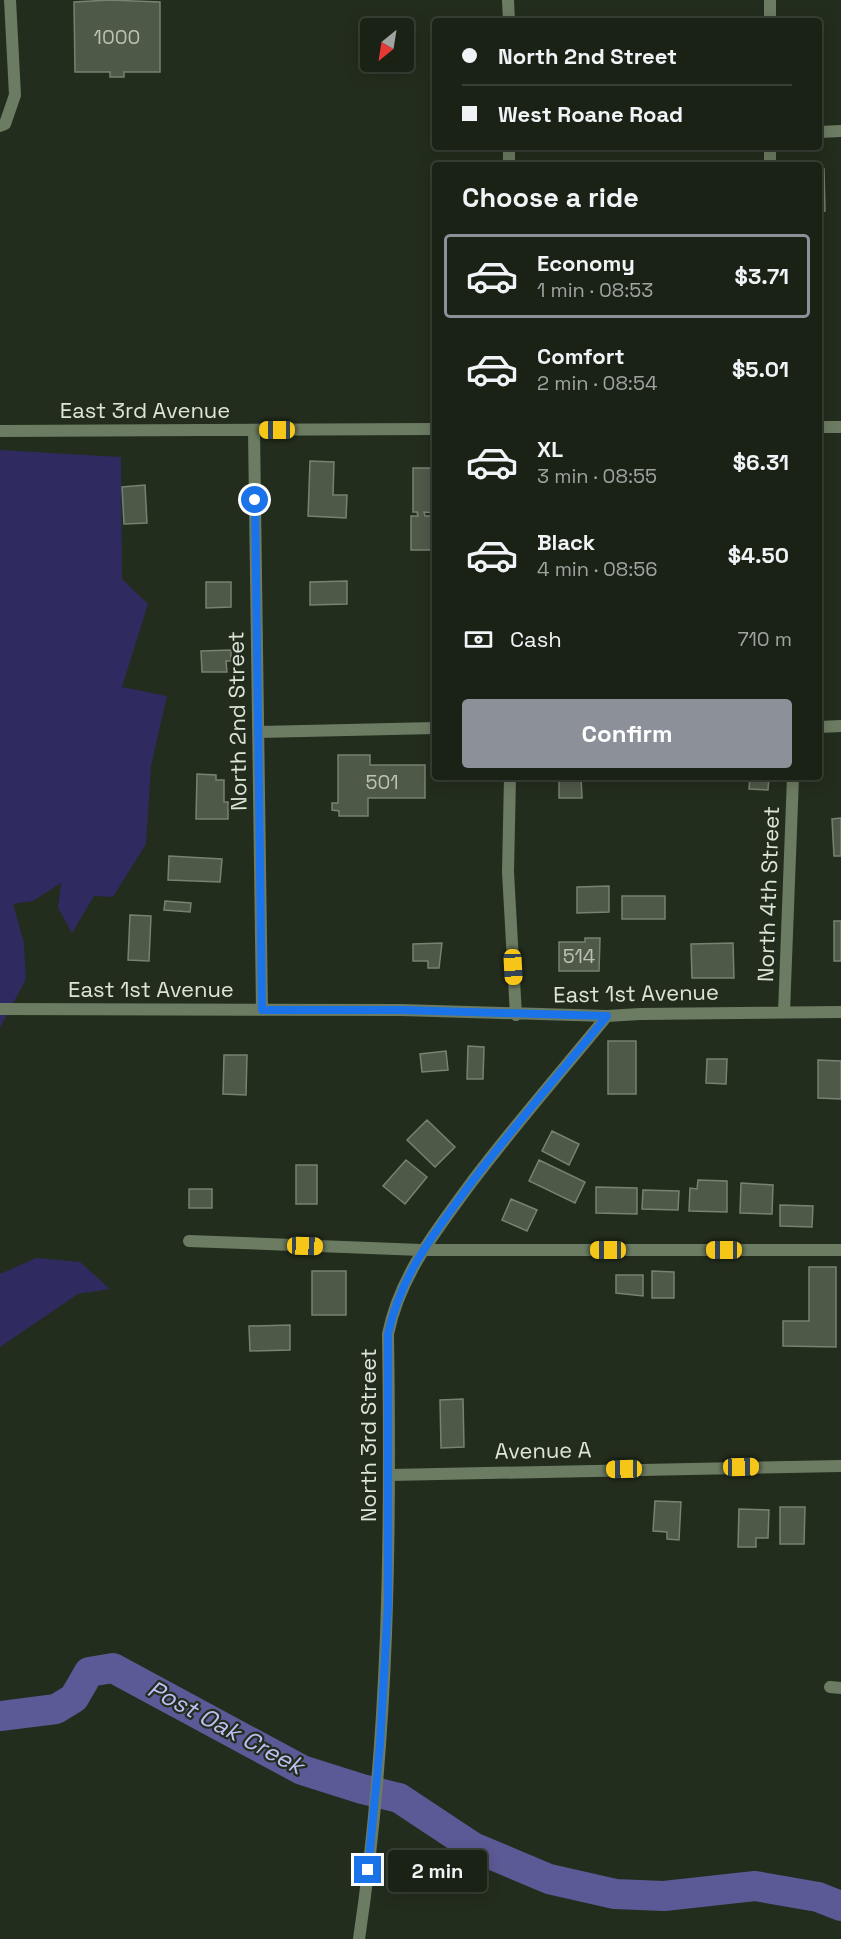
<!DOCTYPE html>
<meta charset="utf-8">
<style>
body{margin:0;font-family:"Space Grotesk",sans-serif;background:#272f23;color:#f1f3f6;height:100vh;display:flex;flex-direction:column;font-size:22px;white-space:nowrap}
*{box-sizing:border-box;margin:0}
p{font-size:20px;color:#9fa4a1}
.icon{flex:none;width:33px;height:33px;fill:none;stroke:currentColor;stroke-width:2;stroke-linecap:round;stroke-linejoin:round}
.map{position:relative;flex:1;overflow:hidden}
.panel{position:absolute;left:432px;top:162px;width:390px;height:618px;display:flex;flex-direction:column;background:#1a2216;border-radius:6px;box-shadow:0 3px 15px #0003,0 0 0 2px #383f35}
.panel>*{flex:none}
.top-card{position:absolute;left:432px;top:18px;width:390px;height:132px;border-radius:6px;box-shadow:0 3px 15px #0003,0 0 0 2px #383f35;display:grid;align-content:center;height:132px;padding:0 30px;background:#1a2216}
.needle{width:39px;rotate:210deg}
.tools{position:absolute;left:360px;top:18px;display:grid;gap:12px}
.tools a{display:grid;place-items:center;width:54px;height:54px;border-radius:6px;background:#1a2216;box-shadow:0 3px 15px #0003,0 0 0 2px #383f35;font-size:30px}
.end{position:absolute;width:27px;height:27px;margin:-14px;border:8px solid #1a73e8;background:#fff;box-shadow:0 0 0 3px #fff}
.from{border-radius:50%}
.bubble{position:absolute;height:42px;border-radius:6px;background:#1a2216;box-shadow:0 3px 15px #0003,0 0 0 2px #383f35;font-size:20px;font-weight:700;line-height:42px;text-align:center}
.car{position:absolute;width:18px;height:36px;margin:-18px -9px;border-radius:8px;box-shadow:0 0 4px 2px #0007;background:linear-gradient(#f5c518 24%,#345 0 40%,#f5c518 0 76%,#345 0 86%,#f5c518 0)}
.top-card b{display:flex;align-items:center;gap:21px;height:57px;font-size:22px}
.top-card b+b{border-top:2px solid #383f35}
.top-card i{width:15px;height:15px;background:#f1f3f6}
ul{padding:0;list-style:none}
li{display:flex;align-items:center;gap:18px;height:84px;margin:0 12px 9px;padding:0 18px;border:3px solid transparent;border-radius:6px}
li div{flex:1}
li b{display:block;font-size:22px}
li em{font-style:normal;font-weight:700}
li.selected{border-color:#8c9099}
li>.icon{width:54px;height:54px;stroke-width:1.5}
h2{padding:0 30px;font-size:27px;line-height:72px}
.pay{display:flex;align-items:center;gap:15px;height:66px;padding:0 30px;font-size:22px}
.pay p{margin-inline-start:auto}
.action{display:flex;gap:12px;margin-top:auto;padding:12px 30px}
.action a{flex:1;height:69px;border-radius:6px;background:#8c9099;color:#fff;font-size:24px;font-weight:700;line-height:69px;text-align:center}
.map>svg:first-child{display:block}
</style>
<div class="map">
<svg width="841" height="1939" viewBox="0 0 841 1939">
<rect width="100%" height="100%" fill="#232d1d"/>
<path fill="#2f2a5f" d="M0,450L121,457L122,579L148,604L122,687L167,696L151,766L146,844L113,897L94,896L72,933L58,908L61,883L33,901L13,904L24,943L26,979L0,1028Z
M36,1258L80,1262L110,1289L78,1294L0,1347V1274Z"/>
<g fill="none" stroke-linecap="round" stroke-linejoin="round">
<path stroke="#5c5a96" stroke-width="30" d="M0,1716L56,1709L74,1698L89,1672L113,1668L302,1770L362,1789L399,1798L473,1847L549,1879L615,1894L664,1896L755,1886L818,1897L841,1906"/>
</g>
<path fill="#4f5948" stroke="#778270" stroke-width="1.5" d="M109,0L160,2V72H124V77H110V72H75L74,2Z
M819,169H824L825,211H819Z
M310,461L334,462L333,495H347L346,518L308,516Z
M413,468H432L435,513L424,512L425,516H435V550H411V516H418L417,512H413Z
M145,485L147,523L124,524L122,487Z
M347,581V604L310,605V582Z
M206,582H231V607L206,608Z
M231,650V661H226L227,672H202L201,651Z
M338,755H370V765H425V798H368V816H339V811L332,810V803H338Z
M197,774L216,775V780H224V802H228V819H196Z
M559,777H581L582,798H559Z
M750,777H769L768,790L749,789Z
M841,818V856H834L832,819Z
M169,856L222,859L220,882L168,880Z
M609,886V912L577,913V887Z
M622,896H665V919H622Z
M165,901L191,903L190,912L164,910Z
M130,915L151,916L149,961L128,960Z
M834,921H841V961H834Z
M585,938H600L599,971H559V942H585Z
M442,943L439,968H428V961H413V944Z
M733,943L734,978H692L691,944Z
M608,1041H636V1094H608Z
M468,1046L484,1047L483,1079H467Z
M446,1051L448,1070L422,1072L420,1054Z
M224,1055H247L246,1095L223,1094Z
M707,1059H727L726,1084L706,1083Z
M818,1060L841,1061V1099L818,1098Z
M427,1120L455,1147L435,1167L407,1140Z
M552,1131L579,1144L569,1165L542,1151Z
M406,1160L427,1177L405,1204L383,1186Z
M539,1160L585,1182L575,1203L529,1181Z
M296,1165H317V1204H296Z
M698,1180L727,1181V1212L689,1211L690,1188L697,1189Z
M741,1183L773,1185L772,1214L740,1213Z
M596,1187L637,1188V1214L596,1213Z
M189,1189H212V1208H189Z
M643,1190L679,1191L678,1210L642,1209Z
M511,1199L537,1210L527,1231L502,1220Z
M780,1205L813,1206L812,1227L780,1226Z
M809,1267H836V1347L783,1346V1321H809Z
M312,1271H346V1315H312Z
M652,1271L674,1272V1298H652Z
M616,1275H643V1296L616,1293Z
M290,1325V1350L250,1351L249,1326Z
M463,1399L464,1447L441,1448L440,1400Z
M655,1501L681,1502L679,1540L667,1539V1532L653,1531Z
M780,1507H805L804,1544H780Z
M739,1509L769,1510L768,1538H756V1547H738Z"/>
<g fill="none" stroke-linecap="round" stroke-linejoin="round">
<path stroke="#6c7c62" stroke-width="12" d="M508,0L509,21
M770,21V0
M0,126L5,124L15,95L10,0
M819,132L841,131
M509,147V165
M770,147V165
M819,427H841
M0,431L435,429
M254,431L262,1010
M819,727L841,726
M259,732L435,728
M510,777L508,872L516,1015
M0,1009L401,1010L607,1016L640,1014L841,1012
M784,1012L793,777
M189,1241L421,1250H841
M390,1475L841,1466
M830,1687L841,1688
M359,1939C389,1739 391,1536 388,1334C400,1275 436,1231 471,1183C514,1126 561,1072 607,1016"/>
</g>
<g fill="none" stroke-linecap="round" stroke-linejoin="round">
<path stroke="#1a73e8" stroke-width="8" d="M255,500L262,1010H401L607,1016C561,1072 514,1126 471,1183C435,1232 401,1274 388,1334V1605L380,1744L368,1870"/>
</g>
<g text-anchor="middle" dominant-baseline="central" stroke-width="4.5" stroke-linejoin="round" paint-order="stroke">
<g font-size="20" fill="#bac1b5">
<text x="117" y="37">1000</text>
<text x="382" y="782">501</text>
<text x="579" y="956">514</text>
</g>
<g font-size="22" fill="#dde4d9" stroke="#232d1d">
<text x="145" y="410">East 3rd Avenue</text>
<text transform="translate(237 721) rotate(-91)">North 2nd Street</text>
<text transform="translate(768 894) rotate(-88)">North 4th Street</text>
<text x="151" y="989">East 1st Avenue</text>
<text transform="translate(636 993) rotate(-1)">East 1st Avenue</text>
<text transform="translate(368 1435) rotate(-90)">North 3rd Street</text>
<text transform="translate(543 1450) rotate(-1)">Avenue A</text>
</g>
<g font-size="24" font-style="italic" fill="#bebef4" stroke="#232d1d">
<text transform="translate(226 1727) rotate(28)">Post Oak Creek</text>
</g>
</g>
</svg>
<div class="tools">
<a><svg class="needle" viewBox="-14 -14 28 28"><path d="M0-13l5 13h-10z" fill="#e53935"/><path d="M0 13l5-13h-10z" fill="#9fa4a1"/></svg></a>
</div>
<i class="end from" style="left:255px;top:500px"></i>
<i class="end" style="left:368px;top:1870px"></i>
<div class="bubble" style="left:388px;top:1850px;width:99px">2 min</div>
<i class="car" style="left:277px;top:430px;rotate:270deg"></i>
<i class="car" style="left:513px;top:967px;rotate:177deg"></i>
<i class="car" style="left:305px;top:1246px;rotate:92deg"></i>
<i class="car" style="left:608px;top:1250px;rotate:270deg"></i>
<i class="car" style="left:724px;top:1250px;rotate:270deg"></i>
<i class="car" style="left:741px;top:1467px;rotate:89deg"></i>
<i class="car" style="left:624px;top:1469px;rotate:269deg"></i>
<div class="top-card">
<b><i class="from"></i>North 2nd Street</b>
<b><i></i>West Roane Road</b>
</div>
<section class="panel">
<h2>Choose a ride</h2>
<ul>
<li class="selected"><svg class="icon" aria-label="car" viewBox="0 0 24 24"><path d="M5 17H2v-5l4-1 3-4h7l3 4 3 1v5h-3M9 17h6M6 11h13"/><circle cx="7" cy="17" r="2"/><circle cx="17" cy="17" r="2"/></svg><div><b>Economy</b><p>1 min · 08:53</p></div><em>$3.71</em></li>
<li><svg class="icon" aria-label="car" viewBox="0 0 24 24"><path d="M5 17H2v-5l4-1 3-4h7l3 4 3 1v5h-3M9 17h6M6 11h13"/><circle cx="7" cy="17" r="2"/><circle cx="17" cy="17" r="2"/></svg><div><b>Comfort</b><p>2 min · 08:54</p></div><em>$5.01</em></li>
<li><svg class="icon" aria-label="car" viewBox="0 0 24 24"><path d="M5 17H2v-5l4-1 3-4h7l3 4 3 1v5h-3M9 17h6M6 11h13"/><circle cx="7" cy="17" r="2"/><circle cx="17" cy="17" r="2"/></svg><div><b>XL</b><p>3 min · 08:55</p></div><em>$6.31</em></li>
<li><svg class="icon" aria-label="car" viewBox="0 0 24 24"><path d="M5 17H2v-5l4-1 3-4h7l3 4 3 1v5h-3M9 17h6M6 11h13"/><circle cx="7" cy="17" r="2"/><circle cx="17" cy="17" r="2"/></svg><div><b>Black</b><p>4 min · 08:56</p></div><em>$4.50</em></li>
</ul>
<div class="pay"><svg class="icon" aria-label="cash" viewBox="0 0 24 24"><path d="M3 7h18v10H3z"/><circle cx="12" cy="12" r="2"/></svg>Cash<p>710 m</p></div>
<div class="action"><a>Confirm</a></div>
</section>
</div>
